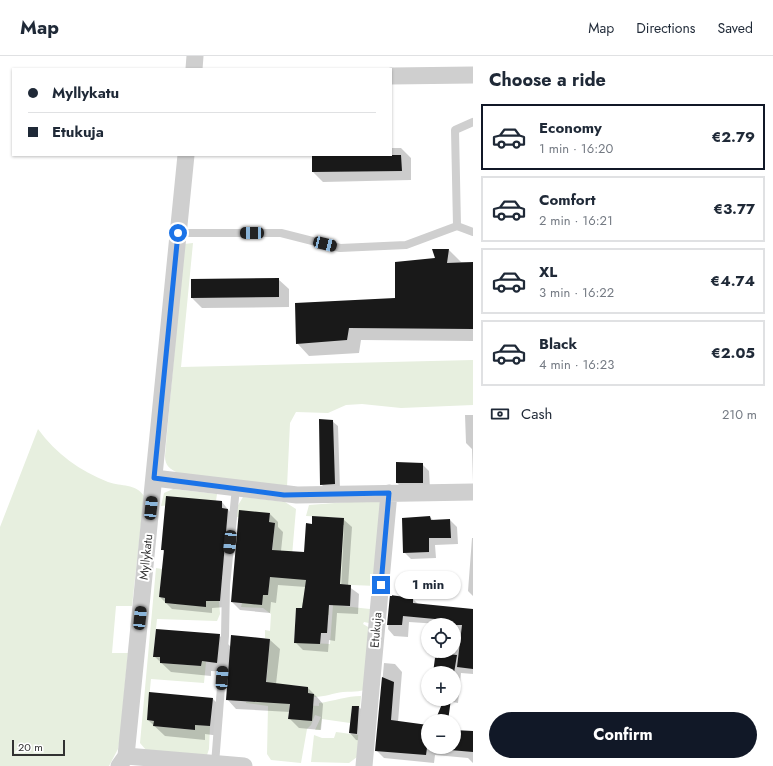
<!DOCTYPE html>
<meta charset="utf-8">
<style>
body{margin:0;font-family:Jost,sans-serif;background:#f6f6f7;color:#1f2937;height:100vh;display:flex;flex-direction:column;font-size:15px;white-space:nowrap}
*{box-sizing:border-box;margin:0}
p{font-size:13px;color:#747a83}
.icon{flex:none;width:22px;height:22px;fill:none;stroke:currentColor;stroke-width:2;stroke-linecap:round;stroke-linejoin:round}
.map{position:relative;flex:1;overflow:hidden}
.drawer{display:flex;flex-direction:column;background:#fff;width:300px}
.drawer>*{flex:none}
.hud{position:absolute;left:12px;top:12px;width:380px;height:88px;border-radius:0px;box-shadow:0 1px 3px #0004;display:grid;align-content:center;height:88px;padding:0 16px;background:#fff}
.tools{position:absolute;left:421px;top:562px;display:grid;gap:8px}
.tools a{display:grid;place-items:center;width:40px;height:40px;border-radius:50%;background:#fff;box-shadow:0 1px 3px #0004;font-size:20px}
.scale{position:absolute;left:12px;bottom:10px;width:53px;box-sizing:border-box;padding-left:4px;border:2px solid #323232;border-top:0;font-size:11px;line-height:14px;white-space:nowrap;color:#323232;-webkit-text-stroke:3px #fff;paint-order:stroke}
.end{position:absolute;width:18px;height:18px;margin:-9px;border:5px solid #1a73e8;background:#fff;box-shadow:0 0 0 2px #fff}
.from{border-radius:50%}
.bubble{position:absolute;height:28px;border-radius:14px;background:#fff;box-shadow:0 1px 3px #0004;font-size:13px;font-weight:700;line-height:28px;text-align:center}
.car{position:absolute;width:12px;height:24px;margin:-12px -6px;border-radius:5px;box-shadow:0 0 3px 1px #0007;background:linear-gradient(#222 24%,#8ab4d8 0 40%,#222 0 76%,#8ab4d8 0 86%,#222 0)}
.hud b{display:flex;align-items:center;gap:14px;height:38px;font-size:15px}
.hud b+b{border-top:1px solid #e0e1e3}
.hud i{width:10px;height:10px;background:#1f2937}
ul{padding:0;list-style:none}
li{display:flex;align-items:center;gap:12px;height:66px;margin:0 8px 6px;padding:0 8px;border:2px solid #e0e1e3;border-radius:0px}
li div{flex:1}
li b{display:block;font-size:15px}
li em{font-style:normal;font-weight:700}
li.on{border-color:#111827}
li>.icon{width:36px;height:36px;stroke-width:1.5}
h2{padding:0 16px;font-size:18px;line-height:48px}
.pay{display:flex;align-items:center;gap:10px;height:44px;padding:0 16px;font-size:15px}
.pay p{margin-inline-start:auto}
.action{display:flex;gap:8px;margin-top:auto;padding:8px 16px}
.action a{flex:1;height:46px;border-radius:24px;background:#111827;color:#fff;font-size:16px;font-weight:700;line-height:46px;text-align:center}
header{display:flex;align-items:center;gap:24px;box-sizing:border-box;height:56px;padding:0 20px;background:#fff;border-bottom:1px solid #e0e1e3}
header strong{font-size:19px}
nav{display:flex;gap:22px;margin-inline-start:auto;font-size:14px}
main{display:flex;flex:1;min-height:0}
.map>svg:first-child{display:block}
</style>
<header>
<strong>Map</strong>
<nav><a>Map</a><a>Directions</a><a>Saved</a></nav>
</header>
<main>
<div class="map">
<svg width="473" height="710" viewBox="0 0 473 710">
<rect width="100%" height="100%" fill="#fff"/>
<path fill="#e7efdf" d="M193,187L181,311L473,304V349L401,352L362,348L346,349L328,357L296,356L290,367L287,431L178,417C170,413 165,410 165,400L184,188Z
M38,373C56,398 80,415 108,426C122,431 135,427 144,440L132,550H116L112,597H128L120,682L118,693L109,710H0V471Z
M173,433L217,438L216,445L161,450L164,437Z
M243,441L285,446L296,453L290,523L344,462L306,460L309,449L374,444L379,445L381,448L376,530L329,528V559H322V553L296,552L294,586L330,588L333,549L370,553L369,567L364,566L363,568L370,572L366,633C358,637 352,635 343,636C333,637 325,641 314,641V638L308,637V631L292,629L288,662L304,649L319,650V647C334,645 347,640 361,640L360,651L352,650L350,667L322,663L320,674H315L321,661L315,659L311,669L307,673L301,707L271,704L267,698L268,650L246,647V646L265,645L270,583L265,582V574L270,575L271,558L263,552L241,551L242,547L263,539H268L275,467L269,466L270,457L237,461V451Z
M156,512L162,513L159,541L165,542V547L205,550L206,545L219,544L220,558L217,565L157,563L153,601H160V607L201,610L202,605L206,606L204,627L151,623L147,664L154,665V670L194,674L195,669L210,670L209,693L207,699L146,694L140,687Z
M336,676L359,679L357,701L349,707L311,706L314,679L322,682H334Z"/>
<path fill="#0003" fill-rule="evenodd" d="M391,92H401L411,102V124L323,126L313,116V99H391Z
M449,194L461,206L473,207V285L361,284L359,297L309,300L297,287L396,243Z
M278,223L289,233V251L202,252L192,242Z
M465,359H473V426L472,393L466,387Z
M332,365L338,370L340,434H327L321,428Z
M422,408L429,415L430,433L404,434L397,427Z
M167,441L222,446L234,461L226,551L212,552V557L172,553L160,541L164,496L162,493Z
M270,458L278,466V471L283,476L281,495L305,497L313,469L343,463L352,471L348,530L359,538L358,558L337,557L335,585L329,584L328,596L303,594L295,586L306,531L278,529L276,547L271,546L270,557L240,554L232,546ZM342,469H344L341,533H339Z
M430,461L433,464H450L457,471L458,488L435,489L436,502L411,503L404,496Z
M472,482H473V540L468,535Z
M391,541L413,543L418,548L473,554V618L461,617L458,647L436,643H454V617H434L436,595H454V569L409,566L408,581L394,580L388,573Z
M219,579L231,591V580L270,584L280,593L276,628L308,632L317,641L323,648L321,674L299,672L289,662L290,656L236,653L227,643L229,616L211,615V620L171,616L154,600Z
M384,607L395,608L402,616L398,666L428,670V691H454V675L473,676V707L468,702L435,699L434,707L384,702L376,694Z
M213,643L223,653L220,680L205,678V684L165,680L148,664Z
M353,651H359L366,658L363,685L356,684L350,677Z"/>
<path fill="#191919" d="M312,99H401L402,115L312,116Z
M432,193H449L447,207L473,206V273L349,272L347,284L296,288L295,247L395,242V206L435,202Z
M279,222V241L191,242V223Z
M319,363L333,364L335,428L320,429Z
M396,406L423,407V427H396Z
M166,440L222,445V452L228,453L220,545H206V551L165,547V542L159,541L164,494H161Z
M239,454L270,457L269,466L275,467L272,494L304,496L306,467L312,468V460L344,462L340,528L351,529L350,550L329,549L327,577H321L320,588L294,587L296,552H302L306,524L270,521L268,539H263L262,549L231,546Z
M430,460L431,464L450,463L451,482H429V496L403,497L402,462Z
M390,539L413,542V547L473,553V613L457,611L462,569H434L435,563L403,560L402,569H387Z
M156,573L220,578L217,607L202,605L201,610L160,607V601H153Z
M231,579L270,583L266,626L308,631V637L314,638L312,665L288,663L290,648L226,644Z
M438,597L457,599L454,617H433L435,602H438Z
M382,621L394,626L391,664L428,669V691H454V674L473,675V696L427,692L426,699L375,695Z
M149,636L213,642L210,670L195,669V674L153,670L154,665L147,664Z
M444,643H451L448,665H435Z
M352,650H359L357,678L349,677Z"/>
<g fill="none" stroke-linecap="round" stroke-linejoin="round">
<path stroke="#cfcfcf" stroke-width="8" d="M473,66L455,74L457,170L473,176
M178,177H281L340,192L406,189L457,170
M215,708L225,580L226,529L236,432"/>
<path stroke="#cfcfcf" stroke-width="17" d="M194,13L195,0
M391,20L473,19
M154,422L297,439L473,436
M126,700L244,710
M119,710L126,700L186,99
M364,710L389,437"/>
</g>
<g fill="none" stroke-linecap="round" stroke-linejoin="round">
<path stroke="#1a73e8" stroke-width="5" d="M178,177L154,422L284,439L389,437L381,529"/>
</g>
<g text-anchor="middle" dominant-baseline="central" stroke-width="4" stroke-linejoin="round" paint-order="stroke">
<g font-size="12" fill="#323232" stroke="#fff">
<text transform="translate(146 501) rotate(-84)">Myllykatu</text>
<text transform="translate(376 574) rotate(-85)">Etukuja</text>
</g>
</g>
</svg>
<div class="tools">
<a><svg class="icon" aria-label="locate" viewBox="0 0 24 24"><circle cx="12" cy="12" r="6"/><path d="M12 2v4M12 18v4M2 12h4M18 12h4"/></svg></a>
<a>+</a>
<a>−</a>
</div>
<div class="scale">20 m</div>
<i class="end from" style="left:178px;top:177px"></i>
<i class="end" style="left:381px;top:529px"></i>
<div class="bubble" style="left:395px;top:515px;width:66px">1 min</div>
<i class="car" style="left:252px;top:177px;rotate:270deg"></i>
<i class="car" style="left:325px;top:188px;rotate:104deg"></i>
<i class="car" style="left:151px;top:452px;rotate:6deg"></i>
<i class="car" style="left:230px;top:486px;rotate:186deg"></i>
<i class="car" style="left:140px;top:562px;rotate:6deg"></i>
<i class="car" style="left:222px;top:622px;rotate:4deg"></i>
<div class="hud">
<b><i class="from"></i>Myllykatu</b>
<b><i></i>Etukuja</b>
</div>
</div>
<section class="drawer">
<h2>Choose a ride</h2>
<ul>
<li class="on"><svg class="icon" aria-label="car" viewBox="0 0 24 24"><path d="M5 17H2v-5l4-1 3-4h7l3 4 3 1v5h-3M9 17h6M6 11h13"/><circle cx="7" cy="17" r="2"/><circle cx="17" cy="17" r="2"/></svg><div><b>Economy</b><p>1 min · 16:20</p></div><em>€2.79</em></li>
<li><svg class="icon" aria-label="car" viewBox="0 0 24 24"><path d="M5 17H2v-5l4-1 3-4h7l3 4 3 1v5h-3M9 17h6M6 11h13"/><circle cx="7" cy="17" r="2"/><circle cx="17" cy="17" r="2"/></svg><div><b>Comfort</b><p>2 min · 16:21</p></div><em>€3.77</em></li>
<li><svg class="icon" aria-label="car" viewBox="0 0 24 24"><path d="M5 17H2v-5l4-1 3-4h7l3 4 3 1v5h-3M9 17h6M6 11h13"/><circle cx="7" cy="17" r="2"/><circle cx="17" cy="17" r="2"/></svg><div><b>XL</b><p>3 min · 16:22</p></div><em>€4.74</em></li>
<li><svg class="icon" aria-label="car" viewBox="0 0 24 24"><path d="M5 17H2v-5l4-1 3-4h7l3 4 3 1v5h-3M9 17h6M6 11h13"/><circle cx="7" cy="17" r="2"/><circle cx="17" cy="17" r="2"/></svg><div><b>Black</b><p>4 min · 16:23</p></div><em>€2.05</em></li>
</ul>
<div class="pay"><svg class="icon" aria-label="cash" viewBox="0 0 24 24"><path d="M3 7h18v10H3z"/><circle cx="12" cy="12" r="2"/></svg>Cash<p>210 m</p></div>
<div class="action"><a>Confirm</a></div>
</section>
</main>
